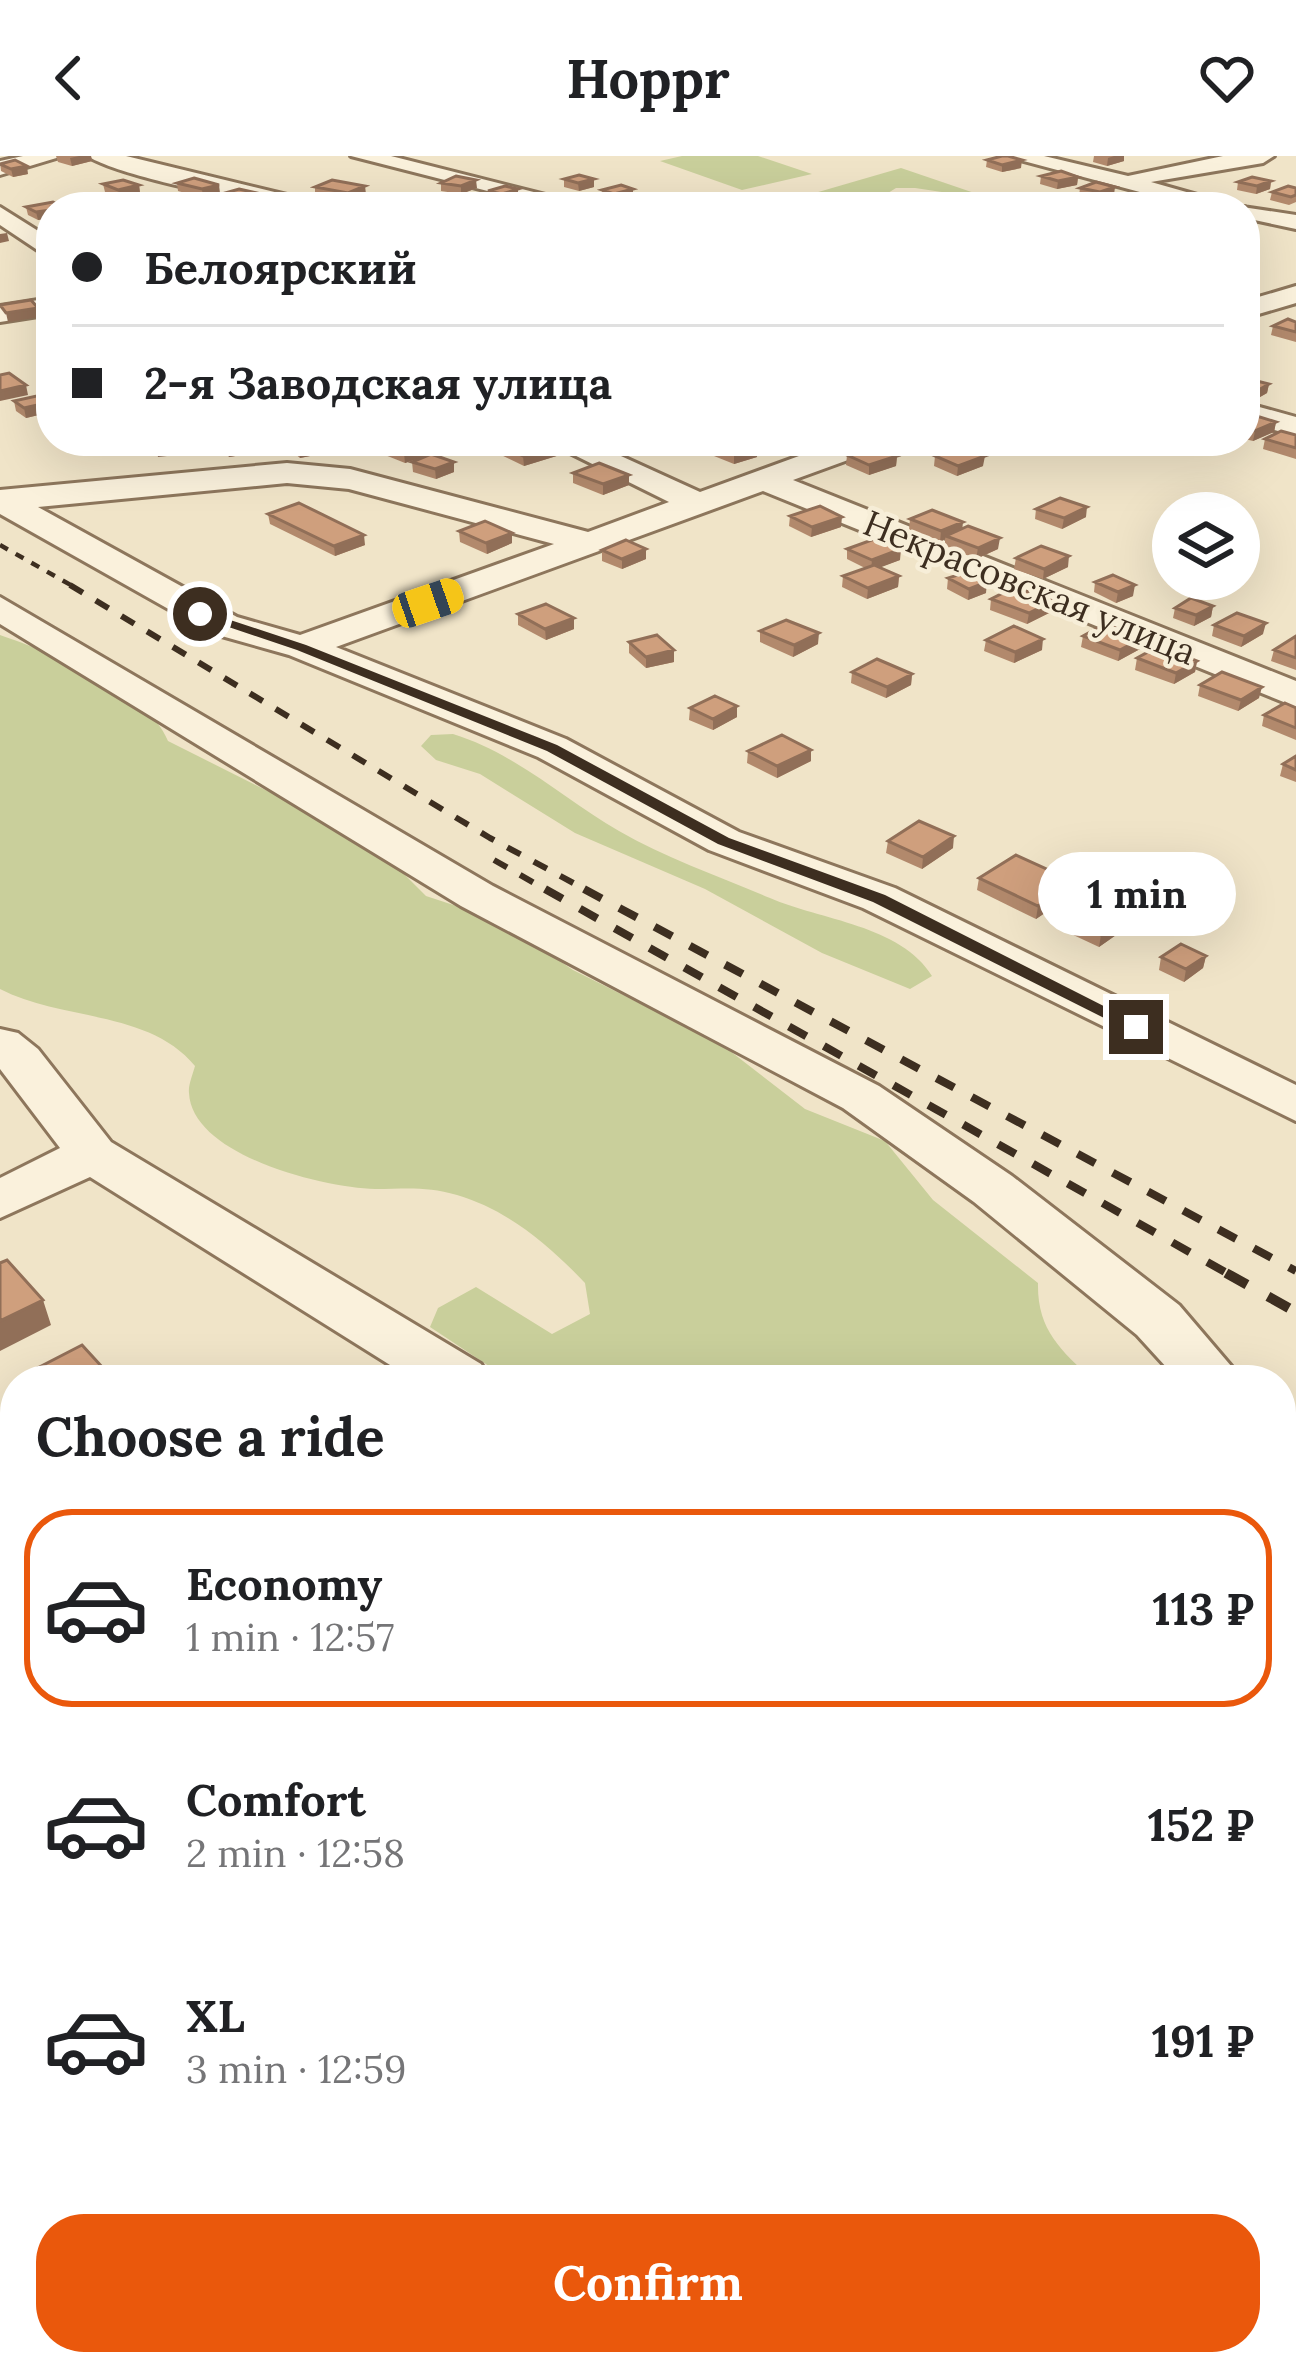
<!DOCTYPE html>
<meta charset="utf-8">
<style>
body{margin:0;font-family:Lora,serif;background:#f2f2f2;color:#202124;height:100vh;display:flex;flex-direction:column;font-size:45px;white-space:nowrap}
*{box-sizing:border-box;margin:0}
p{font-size:39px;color:#757577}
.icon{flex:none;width:66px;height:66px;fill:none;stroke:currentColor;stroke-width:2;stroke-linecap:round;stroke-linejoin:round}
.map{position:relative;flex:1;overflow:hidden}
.drawer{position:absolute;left:0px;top:1209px;width:1296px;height:1011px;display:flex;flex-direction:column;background:#fff;border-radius:48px 48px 0 0;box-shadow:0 12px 48px #0002}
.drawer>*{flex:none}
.guide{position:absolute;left:36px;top:36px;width:1224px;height:264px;border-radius:48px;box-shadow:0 12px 48px #0002;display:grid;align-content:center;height:264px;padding:0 36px;background:#fff}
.buttons{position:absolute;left:1152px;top:336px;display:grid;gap:24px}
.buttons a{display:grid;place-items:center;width:108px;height:108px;border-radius:50%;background:#fff;box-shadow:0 12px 48px #0002;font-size:60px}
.end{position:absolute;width:54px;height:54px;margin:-27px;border:15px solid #3d2e20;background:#fff;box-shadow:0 0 0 6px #fff}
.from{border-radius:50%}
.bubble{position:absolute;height:84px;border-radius:42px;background:#fff;box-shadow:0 12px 48px #0002;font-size:39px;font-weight:700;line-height:84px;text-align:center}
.car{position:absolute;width:36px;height:72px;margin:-36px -18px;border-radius:15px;box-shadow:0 0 9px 3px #0007;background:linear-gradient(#f5c518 24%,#345 0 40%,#f5c518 0 76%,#345 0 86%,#f5c518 0)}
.guide b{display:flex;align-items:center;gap:42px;height:114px;font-size:45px}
.guide b+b{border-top:3px solid #e0e0e0}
.guide i{width:30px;height:30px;background:#202124}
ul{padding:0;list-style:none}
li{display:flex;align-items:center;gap:36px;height:198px;margin:0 24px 18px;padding:0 12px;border:6px solid transparent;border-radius:48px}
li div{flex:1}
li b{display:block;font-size:45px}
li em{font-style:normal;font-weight:700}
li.selected{border-color:#ea580c}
li>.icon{width:108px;height:108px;stroke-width:1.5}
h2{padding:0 36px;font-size:54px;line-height:144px}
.button{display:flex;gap:24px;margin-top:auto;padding:24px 36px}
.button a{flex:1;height:138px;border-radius:48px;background:#ea580c;color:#fff;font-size:48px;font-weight:700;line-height:138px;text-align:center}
header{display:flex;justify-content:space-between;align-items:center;height:156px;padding:0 36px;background:#fff;font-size:54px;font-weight:700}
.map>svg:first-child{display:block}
</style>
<header><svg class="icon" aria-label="back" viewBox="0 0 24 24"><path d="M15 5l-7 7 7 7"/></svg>Hoppr<svg class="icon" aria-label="heart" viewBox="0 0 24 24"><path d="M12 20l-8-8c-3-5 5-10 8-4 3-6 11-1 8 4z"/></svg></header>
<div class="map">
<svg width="1296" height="2218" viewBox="0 0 1296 2218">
<rect width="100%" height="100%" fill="#f0e4c8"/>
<path fill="#c9cf9b" d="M682,0H758L812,18L742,34L660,5Z
M901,12L995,44L915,32H896L880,42L894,51H837L808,39Z
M0,479C49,496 148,534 168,585L375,689L426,740L499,764L573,814L721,888L805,953L885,985L933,1044L1038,1127C1037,1173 1060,1194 1093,1224H510L430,1171L438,1152L476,1131L552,1178L590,1158L585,1127C549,1089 508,1054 457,1039C426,1030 406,1033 375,1033C325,1032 192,1000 189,937C188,929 193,918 195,910C149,854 62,865 0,833Z
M453,578C515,597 564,643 619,675C666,702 720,721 770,742C820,764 901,769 932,820L910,833L822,797L705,733L575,677L480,618L436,604L421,590L431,579Z
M1281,1461L1296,1468V1559L1281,1561Z
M1281,1634L1296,1646V1924L1281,1917Z"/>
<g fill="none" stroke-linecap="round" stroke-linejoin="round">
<g stroke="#8d765c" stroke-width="6">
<path id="minor" d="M23,0H63L0,19V5Z
M88,0H126L291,40C272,56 109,17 88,0Z
M351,0H391L593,51H550Z
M1005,0H1044L1128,20L1223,0H1274L1263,7L1151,26L1236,50L1296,59V73L1245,62V51H1196Z
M0,51L51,83V103L0,69Z
M1296,130V147L1245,162V145Z
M51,142V158L0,166V150Z
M1245,247L1296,261V280L1245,266Z
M546,285H588L700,336L840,285H886L881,292L793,324L1296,525V551L763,335L336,491L566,583L739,676L895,732L1296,929V965L863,752L709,694L538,601L289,499L211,477L0,358V334L287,307L350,313L588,376L669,346ZM287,327L349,333L554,388L300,479L237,461L38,351Z
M0,441L493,730L879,930L1012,1020L1179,1149L1243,1224H1178L1137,1179L974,1046L843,952L461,750L0,468Z
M0,873L18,877L38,893L111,986L481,1208L490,1224H414L90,1021L0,1062V1022L60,992L0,913Z
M1281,1275L1296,1280V1339L1281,1334Z
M1281,1604L1296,1608V1672L1281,1668Z
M555,2205H650L644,2218H549Z"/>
</g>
<use href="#minor" fill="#faf1dc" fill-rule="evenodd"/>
<path stroke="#3d2e20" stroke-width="4.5" stroke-dasharray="9 9" stroke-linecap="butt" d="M0,389L76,432"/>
<path stroke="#3d2e20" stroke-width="6" stroke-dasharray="15 15" stroke-linecap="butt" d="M70,429L490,682L590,736
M494,704L550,736"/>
<path stroke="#3d2e20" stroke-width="8" stroke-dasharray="20 20" stroke-linecap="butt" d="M545,733L1232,1120
M584,733L1296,1115"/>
<path stroke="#3d2e20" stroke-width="10" stroke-dasharray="24 24" stroke-linecap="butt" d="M1226,1117L1296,1156"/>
</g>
<path fill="#b2896c" d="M56,0H91L92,5L72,10L58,6Z
M1094,0H1124V5L1107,10L1093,6Z
M987,4L1021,12L1002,16L986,11Z
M0,7L28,18L13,21L1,15Z
M1041,20L1078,21L1077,29L1057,33L1040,28Z
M564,23L594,31L579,35L564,31Z
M1271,25L1270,33L1256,38L1237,34L1238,26Z
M177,27L220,37L203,42L178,35Z
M441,27L477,32L461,38L441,35Z
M103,28L139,29L140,37L120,42L105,36Z
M315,31L366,38L349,45L315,39Z
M1080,32L1114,39L1098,44L1079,40Z
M1296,32V46L1289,49L1270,44L1272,36Z
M633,33V41L614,46L602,42V34Z
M488,35L518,41L502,46L489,44Z
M261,38L262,46L247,51L212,49L211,41Z
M625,44L658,51H625Z
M1131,45L1163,46V51H1130Z
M26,51H51V62L38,64L28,59Z
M51,105V119L44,115L43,107Z
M1296,166V186L1271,179L1273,170Z
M1245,222L1269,228L1267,237L1253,245L1245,243Z
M14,245H51V256L26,262L16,255Z
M1245,260L1276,266L1274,276L1253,285L1245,283Z
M1296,279V303L1263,293L1265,283Z
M64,285H110V287L82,295Z
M220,285H250L254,297L229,301L221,291Z
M285,285H328L330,296L300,302L286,290Z
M613,285H652V287L628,294Z
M913,285H961L936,295Z
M989,285H1037V287L1018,295Z
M379,287L428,289L429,299L405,307L380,297Z
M499,288H562L563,298L524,310L499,298Z
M709,288L757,301L734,308L709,298Z
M847,299L897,300L896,310L869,319L846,309Z
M935,300L983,310L957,320L934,310Z
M412,306H454V316L436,323L413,316Z
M573,317L629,329L603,339L573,327Z
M1036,353L1086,361L1062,373L1035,363Z
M268,358L365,389L335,400L270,368Z
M790,360L841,371L811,381L789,370Z
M910,363L962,373L998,393L976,403L945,390V383L940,386L909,374Z
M459,375L512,377V387L487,398L460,386Z
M847,393L900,404L880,411L899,420L898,431L867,443L842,431L843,420L865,412L847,403Z
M602,394L646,403L622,413L602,405Z
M1016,402L1068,411L1043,423L1014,413Z
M948,422L986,437L968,444L947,433Z
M1095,426L1133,440L1116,447L1094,436Z
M991,443L1053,445L1051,456L1027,468L990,454Z
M1213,450L1211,461L1194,470L1173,462L1175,452Z
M518,458L574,473L546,484L518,469Z
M1214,469L1263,478L1241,491L1212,480Z
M760,475L818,488L793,501L760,486Z
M1083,480L1140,493L1118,505L1081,491Z
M1296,480V514L1271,505L1274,494Z
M986,484L1042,494L1014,507L984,495Z
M629,486L674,506L646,512L629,497Z
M1137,502L1197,505L1195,516L1174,528L1135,514Z
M852,516L912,518L911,529L886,542L851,527Z
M1200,529L1259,542L1238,555L1198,540Z
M737,550V561L713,574L689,564L690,552Z
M1296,552V584L1262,570L1264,559Z
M811,594V605L777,622L747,607L748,595Z
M1296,600V626L1280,620L1283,608Z
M888,685L953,692L922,713L886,697Z
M979,722L1073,738L1036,763L977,734Z
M1056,757L1128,760L1126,772L1099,791L1054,770Z
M1206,800L1203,812L1184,826L1159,814L1161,801Z"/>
<path fill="#916f58" d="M79,0H91L92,5L72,10L70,2Z
M1114,0H1124V5L1107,10L1108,2Z
M1022,4L1021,12L1002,16V9Z
M27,10L28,18L13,21L11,13Z
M1078,21L1077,29L1057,33L1058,25Z
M594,23V31L579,35L578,27Z
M476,24L477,32L461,38V30Z
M1271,25L1270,33L1256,38L1257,30Z
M139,29L140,37L120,42L118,34Z
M219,29L220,37L203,42L202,33Z
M365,30L366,38L349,45L348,37Z
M1115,31L1114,39L1098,44L1100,36Z
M518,33V41L502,46V38Z
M633,33V41L614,46V38Z
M261,38L262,46L247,51H234L233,47Z
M658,44V51H641V49Z
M51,54V62L38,64L36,56Z
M7,77L9,85L0,87V78Z
M38,152L40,161L8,166L6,157Z
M1269,228L1267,237L1253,245L1255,236Z
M26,229L28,239L0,245V235Z
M51,246V256L26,262L24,252Z
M1276,266L1274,276L1253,285L1255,275Z
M80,285H110V287L82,295Z
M628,285H652V287L628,294Z
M937,285H961L936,295Z
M1019,285H1037V287L1018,295Z
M329,286L330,296L300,302L299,292Z
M252,287L254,297L229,301L228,291Z
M183,288L185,298L158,301L156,291Z
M562,288L563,298L524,310L523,300Z
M428,289L429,299L405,307L404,297Z
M758,291L757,301L734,308V298Z
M897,300L896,310L869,319V309Z
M985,300L983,310L957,320L958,310Z
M454,306V316L436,323L435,313Z
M629,319V329L603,339V328Z
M1087,351L1086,361L1062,373L1064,362Z
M842,361L841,371L811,381L812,371Z
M963,366L962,376L946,380L945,383L940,386L941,375Z
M512,377V387L487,398L486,387Z
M364,379L365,389L335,400L334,390Z
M1000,382L998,393L976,403L978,392Z
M646,393V403L622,413V403Z
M901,393L900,404L871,415L872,404Z
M1069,400L1068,411L1043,423L1044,413Z
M899,420L898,431L867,443L868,432Z
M987,426L986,437L968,444L969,433Z
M1135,429L1133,440L1116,447L1118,436Z
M1053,445L1051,456L1027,468L1029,457Z
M1213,450L1211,461L1194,470L1196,459Z
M574,462V473L546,484L545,473Z
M1266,467L1263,478L1241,491L1244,480Z
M819,477L818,488L793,501L794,489Z
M1142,482L1140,493L1118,505L1120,494Z
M1043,483L1042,494L1014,507L1015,496Z
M674,494V506L646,512V501Z
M1197,505L1195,516L1174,528L1176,517Z
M912,518L911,529L886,542L887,531Z
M1262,531L1259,542L1238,555L1241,544Z
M737,550V561L713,574V563Z
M811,594V605L777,622V610Z
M954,680L953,692L922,713L923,701Z
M1075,726L1073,738L1036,763L1038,750Z
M1128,760L1126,772L1099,791L1101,779Z
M1206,800L1203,812L1184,826L1186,813Z
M43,1144L51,1169L0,1195V1165Z
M15,1712V1728L0,1738V1722Z
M118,2205H132L120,2218H113L110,2213Z"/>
<path fill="#cf9f7d" stroke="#916f58" stroke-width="3" d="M1002,0H1008L1022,4L1002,9L987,4Z
M15,4L27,10L11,13L0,8Z
M1061,15L1078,21L1058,25L1041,20Z
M579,19L594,23L578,27L564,23Z
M456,20L476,24L461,30L441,27Z
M1252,21L1271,25L1257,30L1238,26Z
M194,22L219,29L202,33L177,27Z
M123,24L139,29L118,34L103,28Z
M332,24L365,30L348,37L315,31Z
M1096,26L1115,31L1100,36L1080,32Z
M621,29L633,33L614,38L602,34Z
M505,30L518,33L502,38L488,35Z
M1288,30L1296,32V39L1291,41L1272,36Z
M239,33L261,38L233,47L211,41Z
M643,39L658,44L641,49L625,44Z
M566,41L581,45L564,50L549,45Z
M1143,41L1163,46L1152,50L1131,45Z
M53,46L63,51H51V54L36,56L26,51Z
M31,144L38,152L6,157L0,149Z
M1288,163L1296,166V176L1273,170Z
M9,217L26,229L0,235V219Z
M1245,222L1269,228L1255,236L1245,233Z
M41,239L51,246L24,252L14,245Z
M1250,258L1276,266L1255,275L1245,272V260Z
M1281,275L1296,279V292L1265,283Z
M152,285H182L183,288L156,291Z
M223,285H250L252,287L228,291Z
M291,285H328L329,286L299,292Z
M387,285H418L428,289L404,297L379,287Z
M509,285H555L562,288L523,300L499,288Z
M717,285H744L758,291L734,298L709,288Z
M875,291L897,300L869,309L847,299Z
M961,291L985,300L958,310L935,300Z
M431,298L454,306L435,313L412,306Z
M599,307L629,319L603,328L573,317Z
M1060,342L1087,351L1064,362L1036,353Z
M299,347L364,379L334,390L268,358Z
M820,350L842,361L812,371L790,360Z
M932,354L963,366L941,375L910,363Z
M485,365L512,377L486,387L459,375Z
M968,370L1000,382L978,392L946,380Z
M877,382L901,393L872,404L847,393Z
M626,384L646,393L622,403L602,394Z
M1041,390L1069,400L1044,413L1016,402Z
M874,409L899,420L868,432L843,420Z
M967,416L987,426L969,433L948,422Z
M1113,419L1135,429L1118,436L1095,426Z
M1015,431L1053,445L1029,457L991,443Z
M1191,442L1213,450L1196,459L1175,452Z
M546,448L574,462L545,473L518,458Z
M1237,457L1266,467L1244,480L1214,469Z
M786,464L819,477L794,489L760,475Z
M1105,468L1142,482L1120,494L1083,480Z
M1014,470L1043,483L1015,496L986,484Z
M657,479L674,494L646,501L629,486Z
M1296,480V502L1274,494Z
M1159,490L1197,505L1176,517L1137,502Z
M877,503L912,518L887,531L852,516Z
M1222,516L1262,531L1241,544L1200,529Z
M715,540L737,550L713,563L690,552Z
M1285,547L1296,552V572L1264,559Z
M782,579L811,594L777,610L748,595Z
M1296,600V614L1283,608Z
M919,665L954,680L923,701L888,685Z
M1016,699L1075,726L1038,750L979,722Z
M1083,739L1128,760L1101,779L1056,757Z
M1181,788L1206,800L1186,813L1161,801Z
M7,1104L43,1144L0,1165V1107Z
M82,1189L114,1224H25L22,1220Z
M15,1635V1712L0,1722V1645Z
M103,2205H118L110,2213Z
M286,2205H315L327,2218H274Z"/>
<path fill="#3d2e20" d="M200,454L306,489L557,589L729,682L885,739L1145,871L1130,875L873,746L718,688L547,595L297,494L196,460Z"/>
<g text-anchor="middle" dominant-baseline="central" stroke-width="9" stroke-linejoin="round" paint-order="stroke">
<g font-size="36" fill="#3d2e20" stroke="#f7eed8">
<text transform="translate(1030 431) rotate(22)">Некрасовская улица</text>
</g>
</g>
</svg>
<div class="buttons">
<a><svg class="icon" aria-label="layers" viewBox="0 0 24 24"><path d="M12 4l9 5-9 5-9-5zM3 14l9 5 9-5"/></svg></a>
</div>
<i class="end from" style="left:200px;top:458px"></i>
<i class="end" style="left:1136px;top:871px"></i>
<div class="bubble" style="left:1038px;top:696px;width:198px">1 min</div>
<i class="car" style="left:428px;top:447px;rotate:71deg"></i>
<div class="guide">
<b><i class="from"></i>Белоярский</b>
<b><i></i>2-я Заводская улица</b>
</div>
<section class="drawer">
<h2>Choose a ride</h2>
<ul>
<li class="selected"><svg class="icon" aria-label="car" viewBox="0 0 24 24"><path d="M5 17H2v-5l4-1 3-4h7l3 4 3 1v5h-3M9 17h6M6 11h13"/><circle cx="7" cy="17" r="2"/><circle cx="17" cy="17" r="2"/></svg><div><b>Economy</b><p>1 min · 12:57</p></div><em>113 ₽</em></li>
<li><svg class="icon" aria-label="car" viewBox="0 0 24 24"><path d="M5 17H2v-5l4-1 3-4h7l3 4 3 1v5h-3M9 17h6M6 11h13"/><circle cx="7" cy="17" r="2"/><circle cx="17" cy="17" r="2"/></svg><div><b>Comfort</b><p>2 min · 12:58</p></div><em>152 ₽</em></li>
<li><svg class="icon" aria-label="car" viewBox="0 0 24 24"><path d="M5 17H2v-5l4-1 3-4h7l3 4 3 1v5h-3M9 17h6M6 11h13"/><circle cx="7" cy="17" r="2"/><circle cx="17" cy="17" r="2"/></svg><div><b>XL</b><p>3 min · 12:59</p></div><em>191 ₽</em></li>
</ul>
<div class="button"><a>Confirm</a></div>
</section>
</div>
